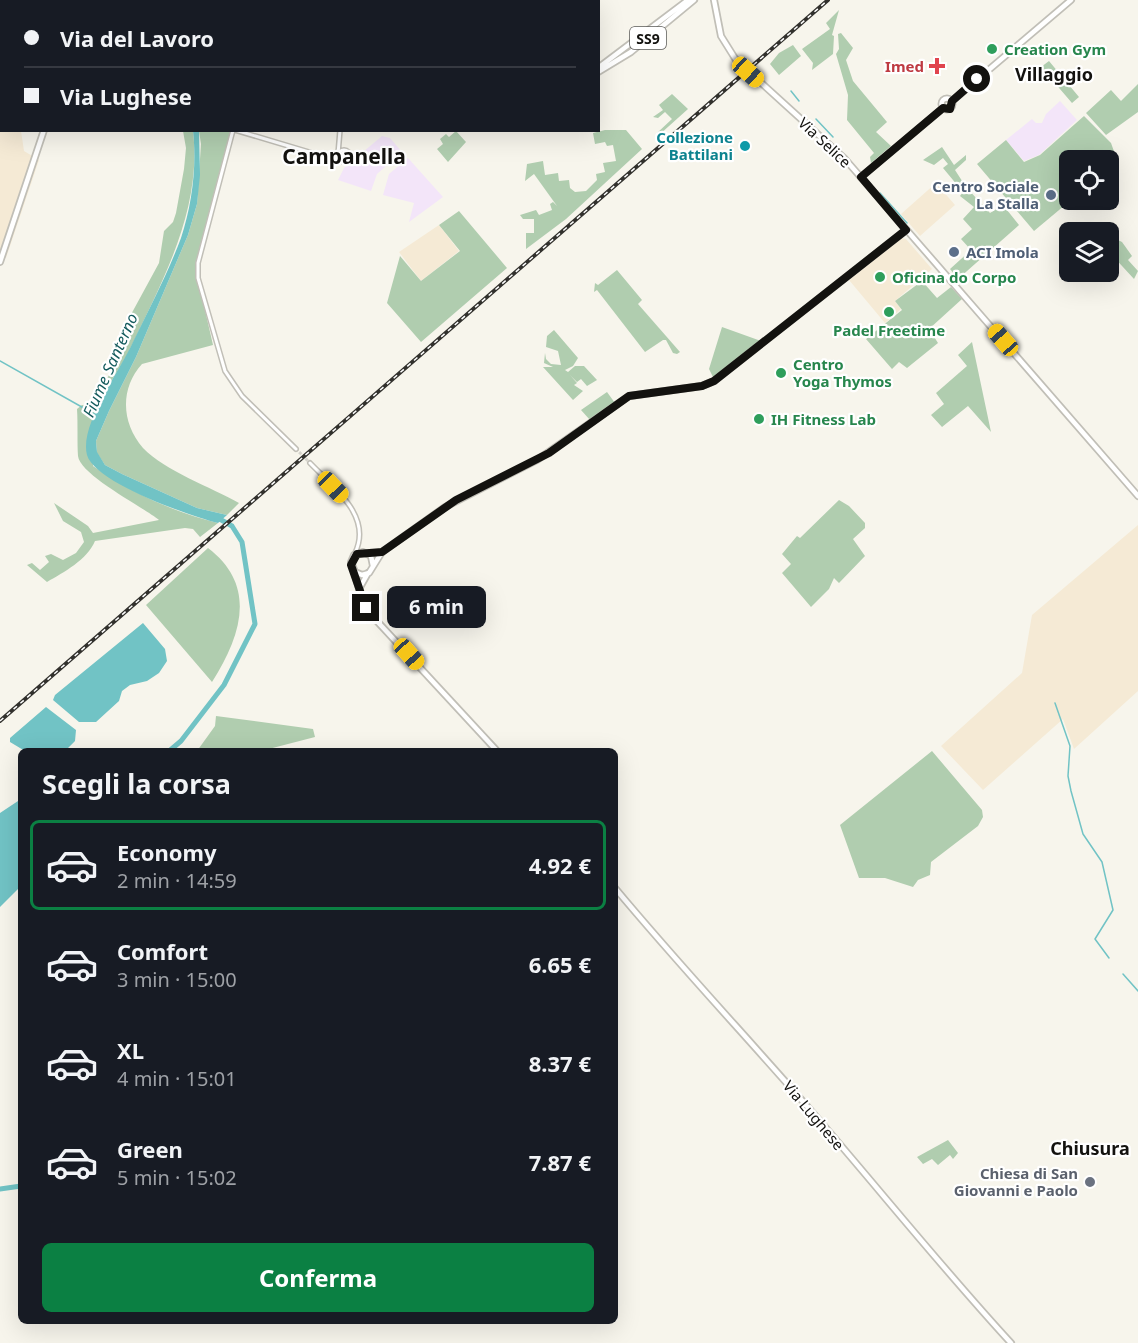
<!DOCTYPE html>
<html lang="it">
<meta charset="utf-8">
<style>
body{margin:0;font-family:"Noto Sans",sans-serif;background:#20242c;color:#f1f3f6;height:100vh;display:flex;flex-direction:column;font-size:22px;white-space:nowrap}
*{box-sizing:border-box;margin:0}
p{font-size:20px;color:#9ea1a6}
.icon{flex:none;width:33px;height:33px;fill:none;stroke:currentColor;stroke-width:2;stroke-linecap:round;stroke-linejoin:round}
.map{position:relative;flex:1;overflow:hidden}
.sheet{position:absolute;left:18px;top:748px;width:600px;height:576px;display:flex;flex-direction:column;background:#171b24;border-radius:9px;box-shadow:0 6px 24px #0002}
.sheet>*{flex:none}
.guide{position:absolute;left:0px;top:0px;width:600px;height:132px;box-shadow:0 6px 24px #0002;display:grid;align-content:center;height:132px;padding:0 24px;background:#171b24}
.fabs{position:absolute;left:1059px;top:150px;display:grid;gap:12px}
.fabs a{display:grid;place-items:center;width:60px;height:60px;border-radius:9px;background:#171b24;box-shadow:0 6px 24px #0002;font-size:30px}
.end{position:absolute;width:27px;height:27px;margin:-14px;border:8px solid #13120f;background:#fff;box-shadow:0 0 0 3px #fff}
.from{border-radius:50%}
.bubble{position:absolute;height:42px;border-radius:9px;background:#171b24;box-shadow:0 6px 24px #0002;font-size:20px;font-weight:700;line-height:42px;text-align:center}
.car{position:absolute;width:18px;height:36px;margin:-18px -9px;border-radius:8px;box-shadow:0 0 4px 2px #0007;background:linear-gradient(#f5c518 24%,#345 0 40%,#f5c518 0 76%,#345 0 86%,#f5c518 0)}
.guide b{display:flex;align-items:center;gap:21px;height:57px;font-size:22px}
.guide b+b{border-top:2px solid #363941}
.guide i{width:15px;height:15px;background:#f1f3f6}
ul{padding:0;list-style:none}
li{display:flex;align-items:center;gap:18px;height:90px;margin:0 12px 9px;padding:0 12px;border:3px solid transparent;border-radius:9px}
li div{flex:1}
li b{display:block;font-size:22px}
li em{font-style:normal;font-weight:700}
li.selected{border-color:#0b8043}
li>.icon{width:54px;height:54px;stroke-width:1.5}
h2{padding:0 24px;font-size:27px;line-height:72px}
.action{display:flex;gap:12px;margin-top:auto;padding:12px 24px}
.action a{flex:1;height:69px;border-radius:9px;background:#0b8043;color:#fff;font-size:24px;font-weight:700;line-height:69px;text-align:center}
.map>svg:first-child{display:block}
</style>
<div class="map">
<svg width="1138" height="1343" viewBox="0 0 1138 1343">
<rect width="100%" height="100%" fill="#f7f5ec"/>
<path fill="#f5ead5" d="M0,126L2,130L21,131L24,151L39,160L6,258L0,257Z
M936,183L955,205L920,236L901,214Z
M439,225L459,251L421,281L399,252Z
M902,238L906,239L932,269L895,301L901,309L885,323L849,280Z
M1138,525V691L1074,749L1063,719L983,790L941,746L1022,673L1032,615Z"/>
<path fill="#f3e5f9" d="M1060,101L1077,120L1039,155L1024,161L1006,140L1032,119L1036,123H1042L1046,114Z
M382,136L390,138L402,152L377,174L371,191L338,180L344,168Z
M408,158L443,197L409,222L414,203L383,195L389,174Z"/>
<path fill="#b0cdaf" d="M839,10L832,35L834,36L833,54L812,70L813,63L802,49L830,29L826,23Z
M841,33L853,48L846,60L853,81L887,122L876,132L891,146L871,163L870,157L874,153L847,120L848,95L836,54L839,49L838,34Z
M793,45L801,56L779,75L770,64L779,53Z
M1049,61L1079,97L1072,103L1041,67Z
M1138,84V112L1106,135L1086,113L1111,90L1121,101Z
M672,94L688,109L659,135L657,133L672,119L665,112L658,118L653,117L663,110L659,105Z
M1084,116L1111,143L1116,157L1109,163L1108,160H1070L1071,200L1034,231L977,164L1006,140L1024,162L1040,155Z
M605,130H626L642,149L566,219L526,249V233H534V219H523L520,215L536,210L539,215L552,210L550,204L553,202L557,206L534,174L525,181L527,164L543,161L545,175L558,173L559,181L569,180L570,188L575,192L586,191L597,180L596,174L605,172L603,163L616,161L613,145L607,146L605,142L595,144L593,133Z
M183,131H193C202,207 165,276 133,343C122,367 103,390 94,416C90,429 93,451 93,466C131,492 172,512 218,523L200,537L193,529L185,528L95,541C87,560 64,572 47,582L27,565L32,563L40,570L49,562L45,556L51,554L63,560L76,553L84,542L81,532L63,521L54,503L88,526L93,533L159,520C143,507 80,475 78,456C77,442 78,424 77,409L82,405L91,406L126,346L122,331L159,263L164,231L173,222L176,213L184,169L186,148Z
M199,131L231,132L196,271L213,345L142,364C120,388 121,423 143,448C165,471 211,487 239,503L227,515L197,508L122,474L105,465L97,453L96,441L109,411L136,357L188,235L197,204L201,144Z
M456,131L466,142L448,162L437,149L443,144L440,139L446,134L449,137Z
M942,147L954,165L966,155V160L955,170L966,187L990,213L1003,205L1019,225L958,279L950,269L971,250L961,239L972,229L963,219L974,207L960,196L963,192L943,168L948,164L943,158L934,165L923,160Z
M459,211L507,268L421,342L387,303L400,256L421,281L460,251L439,225Z
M1116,239L1122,242L1132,256L1128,260L1138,271L1134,279L1111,254Z
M617,270L642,300L638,304L680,352L677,354L673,353L666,340H663L645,352L597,290L594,292L595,283L598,285Z
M922,281L937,298L951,287L962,299L929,329L938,343L907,368L899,362L892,369L866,339L902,310L895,301Z
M722,327L761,341L713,377L709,369Z
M554,330L578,358L573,366L565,370L568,372L575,366H584L597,380L587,386L581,379L577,382L570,375L577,383L574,385L583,391L573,400L543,367H553L544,363L545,353L546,359L551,364L561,365L558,351L546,347L547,336Z
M972,342L991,432L968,406L942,427L931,415L944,404L936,393L967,366L958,355Z
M607,392L615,403L590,420L581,410Z
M839,500L849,506L865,523V528L853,539L865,556L839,583L834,578L829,589L811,607L782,573L791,564L782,554L797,536L800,538Z
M208,548C258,586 241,636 212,682L146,605Z
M216,716L313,729L315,737L261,751H197L215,726Z
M932,751L982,810L983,817L978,826L931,862L930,875L918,880L913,887L885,878H859L840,825Z
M948,1140L958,1153L953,1159L950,1155L938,1165L932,1159L923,1164L917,1157Z"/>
<path fill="#71c3c5" d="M193,131H199L200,175L197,204L188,235L136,357L109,411L96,441L97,452L105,465L122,474L197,508L227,515L218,523C190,516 95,483 87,455C79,425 121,369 133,342C149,309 168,273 181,238C192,205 197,166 193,131Z
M143,623L165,649L167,661L159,673L147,681L130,685L122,691L119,701L96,722H79L53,700L55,695Z
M46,707L76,730L75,741L65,751H25L10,742V738Z
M21,799V886L0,907V813Z"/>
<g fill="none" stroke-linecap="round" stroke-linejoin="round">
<path stroke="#71c3c5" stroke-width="1.5" d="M548,2L555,0
M791,91L799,101
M816,119L833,137
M880,193L907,223
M0,361L96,415
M1055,703L1070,746L1068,776L1071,791L1083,834L1102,862L1113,910L1095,939L1109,958
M1123,974L1138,991"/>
<path stroke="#71c3c5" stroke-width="5" d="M168,752L181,741L224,685L255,624L242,542L232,526L216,517
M0,1189L21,1186"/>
<path stroke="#d5d3cb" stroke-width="3" stroke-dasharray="3 1.5" stroke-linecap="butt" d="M296,449L310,463"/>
<g stroke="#c1bfb7" stroke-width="6">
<path id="minor" d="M3,0V2
M349,0L350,2
M209,2L210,0
M233,130L198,263V278L225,371L242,396L296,449
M235,130L339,161V158
M338 156a6 6 0 1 1 12 0a6 6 0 1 1-12 0Z
M338,154L340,130
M310,463C333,487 373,516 355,553"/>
</g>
<g stroke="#c1bfb7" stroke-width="8">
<path id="major" d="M273,0L274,2
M714,0L721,36L736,60L845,159L1138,496
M262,2L263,0
M598,68L688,0
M598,72L631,52L694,0
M941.5 104a5.5 5.5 0 1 1 11 0a5.5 5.5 0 1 1-11 0Z
M952,101L1071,0
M861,177L943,108
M0,262L44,130
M373,566L371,556L363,552L354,555L351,562L355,572L362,575L369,573L382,552L445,507L537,460L629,396L702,386L714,381L906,230
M354,571L363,603L375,619L498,752
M359,589L368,573
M615,888C679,965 747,1037 813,1113C879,1189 942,1268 1011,1343"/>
</g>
<use href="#minor" stroke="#fff" stroke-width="3"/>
<use href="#major" stroke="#fff" stroke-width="4.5"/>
<g stroke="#32312d" stroke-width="4">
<path id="rail" d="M0,721L828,0"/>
</g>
<use href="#rail" stroke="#fff" stroke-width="1.5" stroke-dasharray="4.5" stroke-linecap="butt"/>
</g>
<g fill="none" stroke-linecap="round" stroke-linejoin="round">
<path stroke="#13120f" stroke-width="8" d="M366,608L351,565L357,554L382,552L456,500L549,453L629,396L702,386L714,381L906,230L861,177L943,108L950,109L952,101L977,79"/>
</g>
<g fill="#2e9e5b" stroke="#fff" stroke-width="2">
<circle cx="992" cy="49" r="6"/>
<circle cx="880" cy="277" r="6"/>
<circle cx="889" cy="312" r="6"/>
<circle cx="781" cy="373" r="6"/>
<circle cx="759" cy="419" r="6"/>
</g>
<path fill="#e0444e" stroke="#fff" stroke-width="2" d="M934 57h6v6h6v6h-6v6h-6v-6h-6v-6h6z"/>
<circle fill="#0f9aa8" stroke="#fff" stroke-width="2" cx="745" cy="146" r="6"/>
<g fill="#5c6f8a" stroke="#fff" stroke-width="2">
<circle cx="1051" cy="195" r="6"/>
<circle cx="954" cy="252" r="6"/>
</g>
<circle fill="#6b7280" stroke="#fff" stroke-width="2" cx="1090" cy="1182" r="6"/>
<g text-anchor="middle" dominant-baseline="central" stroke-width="4.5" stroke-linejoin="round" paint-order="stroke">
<rect fill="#fff" stroke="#5a5957" stroke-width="1.5" x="630" y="27" width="36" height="22" rx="4.5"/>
<g font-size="14" font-weight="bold" fill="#13120f">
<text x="648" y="38">SS9</text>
</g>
<g font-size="15" font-weight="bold" fill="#27864d" stroke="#fff" text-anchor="start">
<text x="1004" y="49">Creation Gym</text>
<text x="892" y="277">Oficina do Corpo</text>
<text x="889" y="330" text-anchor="middle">Padel Freetime</text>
<text x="793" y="364">Centro<tspan x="793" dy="17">Yoga Thymos</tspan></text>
<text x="771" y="419">IH Fitness Lab</text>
</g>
<g font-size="15" font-weight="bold" fill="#be3a42" stroke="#fff" text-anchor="end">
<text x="924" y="66">Imed</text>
</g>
<g font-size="15" font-weight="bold" fill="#0d838f" stroke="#fff" text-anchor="end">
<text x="733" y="137">Collezione<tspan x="733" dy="17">Battilani</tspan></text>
</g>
<g font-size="15" fill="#13120f" stroke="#fff">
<text transform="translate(825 142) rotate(43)">Via Selice</text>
<text transform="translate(814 1115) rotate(50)">Via Lughese</text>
</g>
<g font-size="15" font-weight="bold" fill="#4e5e75" stroke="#fff" text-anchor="end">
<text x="1039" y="186">Centro Sociale<tspan x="1039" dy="17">La Stalla</tspan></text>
<text x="966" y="252" text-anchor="start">ACI Imola</text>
</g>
<g font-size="15" font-weight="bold" fill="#5b616d" stroke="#fff" text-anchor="end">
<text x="1078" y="1173">Chiesa di San<tspan x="1078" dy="17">Giovanni e Paolo</tspan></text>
</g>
<g font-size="16" font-style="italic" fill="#145b5d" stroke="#fff">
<text transform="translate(110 365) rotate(-66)">Fiume Santerno</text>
</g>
<g font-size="18" font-weight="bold" fill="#13120f" stroke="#fff">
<text x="1054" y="74">Villaggio</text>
<text x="1090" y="1148">Chiusura</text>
</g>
<g font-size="21" font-weight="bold" fill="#13120f" stroke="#fff">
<text x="344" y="156">Campanella</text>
</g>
</g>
</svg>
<div class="fabs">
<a><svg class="icon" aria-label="locate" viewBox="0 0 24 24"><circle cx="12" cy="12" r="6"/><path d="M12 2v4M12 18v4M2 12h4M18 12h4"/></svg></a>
<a><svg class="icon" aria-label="layers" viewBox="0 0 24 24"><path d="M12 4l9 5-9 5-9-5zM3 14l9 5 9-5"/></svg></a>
</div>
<i class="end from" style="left:977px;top:79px"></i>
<i class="end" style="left:366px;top:608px"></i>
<div class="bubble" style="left:387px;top:586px;width:99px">6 min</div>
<i class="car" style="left:748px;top:72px;rotate:132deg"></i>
<i class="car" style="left:1003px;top:340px;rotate:319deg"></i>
<i class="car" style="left:333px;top:487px;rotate:136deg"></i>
<i class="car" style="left:409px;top:654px;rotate:138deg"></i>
<div class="guide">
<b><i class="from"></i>Via del Lavoro</b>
<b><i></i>Via Lughese</b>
</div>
<section class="sheet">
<h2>Scegli la corsa</h2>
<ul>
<li class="selected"><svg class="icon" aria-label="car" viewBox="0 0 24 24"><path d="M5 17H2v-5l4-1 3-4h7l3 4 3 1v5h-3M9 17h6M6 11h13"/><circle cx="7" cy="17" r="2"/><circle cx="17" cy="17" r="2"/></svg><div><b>Economy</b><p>2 min · 14:59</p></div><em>4.92 €</em></li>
<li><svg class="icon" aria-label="car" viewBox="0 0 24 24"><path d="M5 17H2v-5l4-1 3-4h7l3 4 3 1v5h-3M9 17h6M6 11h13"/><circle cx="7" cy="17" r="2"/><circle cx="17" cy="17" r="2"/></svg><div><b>Comfort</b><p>3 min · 15:00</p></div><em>6.65 €</em></li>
<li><svg class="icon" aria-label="car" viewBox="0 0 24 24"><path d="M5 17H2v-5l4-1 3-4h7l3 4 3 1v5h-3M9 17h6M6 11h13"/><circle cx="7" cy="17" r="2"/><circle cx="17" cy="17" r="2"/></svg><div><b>XL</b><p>4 min · 15:01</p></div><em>8.37 €</em></li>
<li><svg class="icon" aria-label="car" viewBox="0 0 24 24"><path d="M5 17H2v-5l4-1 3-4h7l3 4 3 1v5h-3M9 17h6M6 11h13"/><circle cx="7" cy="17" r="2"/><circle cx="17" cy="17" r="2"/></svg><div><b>Green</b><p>5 min · 15:02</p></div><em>7.87 €</em></li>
</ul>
<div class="action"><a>Conferma</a></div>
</section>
</div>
